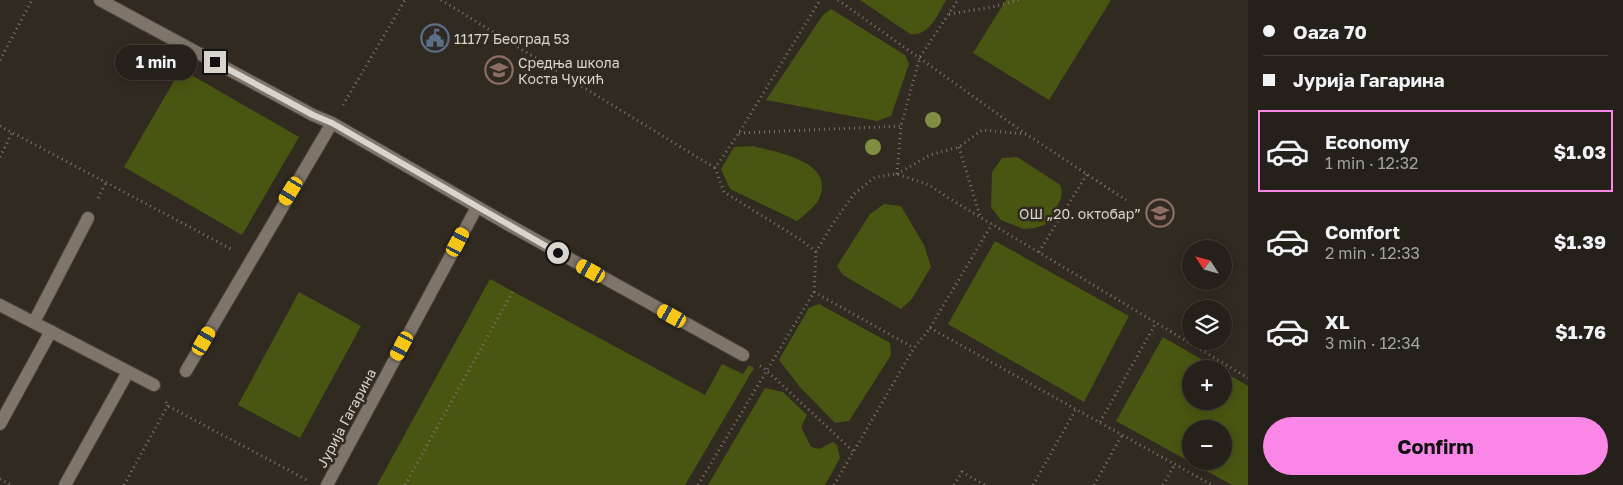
<!DOCTYPE html>
<meta charset="utf-8">
<style>
body{margin:0;font-family:"Golos Text",sans-serif;background:#312d26;color:#f1f3f6;height:100vh;display:flex;flex-direction:column;font-size:19px;white-space:nowrap}
*{box-sizing:border-box;margin:0}
p{font-size:16px;color:#a3a3a2}
.icon{flex:none;width:28px;height:28px;fill:none;stroke:currentColor;stroke-width:2;stroke-linecap:round;stroke-linejoin:round}
.map{position:relative;flex:1;overflow:hidden}
.details{display:flex;flex-direction:column;background:#252019;width:375px}
.details>*{flex:none}
.hud{display:grid;align-content:center;height:110px;padding:0 15px;background:#252019}
.needle{width:32px;rotate:306deg}
.buttons{position:absolute;left:1182px;top:240px;display:grid;gap:10px}
.buttons a{display:grid;place-items:center;width:50px;height:50px;border-radius:50%;background:#252019;box-shadow:0 2px 12px #0003,0 0 0 1px #423e38;font-size:25px}
.end{position:absolute;width:22px;height:22px;margin:-11px;border:6px solid #d8d4ce;background:#111;box-shadow:0 0 0 2px #111}
.from{border-radius:50%}
.bubble{position:absolute;height:35px;border-radius:18px;background:#252019;box-shadow:0 2px 12px #0003,0 0 0 1px #423e38;font-size:16px;font-weight:700;line-height:35px;text-align:center}
.car{position:absolute;width:15px;height:30px;margin:-15px -8px;border-radius:6px;box-shadow:0 0 4px 1px #0007;background:linear-gradient(#f5c518 24%,#345 0 40%,#f5c518 0 76%,#345 0 86%,#f5c518 0)}
.hud b{display:flex;align-items:center;gap:18px;height:48px;font-size:19px}
.hud b+b{border-top:1px solid #423e38}
.hud i{width:12px;height:12px;background:#f1f3f6}
ul{padding:0;list-style:none}
li{display:flex;align-items:center;gap:15px;height:82px;margin:0 10px 8px;padding:0 5px;border:2px solid transparent;border-radius:0px}
li div{flex:1}
li b{display:block;font-size:19px}
li em{font-style:normal;font-weight:700}
li.selected{border-color:#fa87e8}
li>.icon{width:45px;height:45px;stroke-width:1.5}
.cta{display:flex;gap:10px;margin-top:auto;padding:10px 15px}
.cta a{flex:1;height:58px;border-radius:30px;background:#fa87e8;color:#111;font-size:20px;font-weight:700;line-height:58px;text-align:center}
main{display:flex;flex:1;min-height:0}
.map>svg:first-child{display:block}
</style>
<main>
<div class="map">
<svg width="1248" height="485" viewBox="0 0 1248 485">
<rect width="100%" height="100%" fill="#312a21"/>
<path fill="#495611" fill-rule="evenodd" d="M860,0H946C938,14 929,37 910,34Z
M1006,0H1111L1049,100L973,53Z
M831,9L905,55L909,64L891,116L877,121L766,100L823,15Z
M181,69L299,137L242,235L124,167Z
M753,146C777,153 836,161 819,199C815,207 804,215 797,221L730,189L721,169L734,147Z
M1017,157L1059,184C1068,197 1052,213 1045,225L1034,228L1024,229L1001,220L991,207L992,172L1002,158Z
M884,204L901,206L924,245L931,267L912,299L901,309L843,275L837,266L870,214Z
M995,241L1129,316L1084,402L948,324Z
M490,279L705,395L722,364L743,374L749,365L754,368L685,485H377Z
M299,292L361,326L300,438L238,405Z
M819,304L890,343L891,355L849,421L835,423L800,387L779,360L809,308Z
M1163,337L1218,369H1191V401H1224V372L1248,386V485H1232L1116,421ZM1191,429H1224V461H1191Z
M765,388L783,392L807,415L801,427L811,447L819,449L833,442L837,445L840,458L825,485H708Z"/>
<g fill="none" stroke-linecap="round" stroke-linejoin="round">
<g stroke="#4b443e" stroke-width="14">
<path id="minor" d="M100,0L313,115L332,123L509,225L743,355
M0,305L154,385
M34,322L88,218
M186,371L332,123
M0,424L51,331
M65,485L128,372
M327,485L477,207"/>
</g>
<path stroke="#7b756e" stroke-width="3" stroke-dasharray="1 4" stroke-linecap="butt" d="M441,0L715,168
M838,0L1026,134L1126,200
M949,14L992,7L1019,0
M0,60L32,0
M343,105L405,0
M0,126L231,249
M739,133L901,126
M959,147L980,216
M0,157L12,133
M897,174L901,126L920,57L958,0
M897,174L930,155L959,147L982,130L1026,134
M98,198L106,183
M816,252L801,240L724,192L715,168L739,133L820,0
M1039,252L1087,174
M814,292L914,348
M930,328L1212,485
M760,366L766,370L854,452
M166,402L168,406L307,480
M1100,422L1156,323
M0,479L12,485
M124,485L168,405
M405,485L513,291
M698,485L814,292L816,252L832,225L854,194L875,177L897,174L929,185L955,202L1248,378
M834,485L914,348L930,328L992,224
M954,485L962,472L985,485
M1033,485L1076,409
M1094,485L1122,435
M1163,485L1175,464"/>
<use href="#minor" stroke="#7e756b" stroke-width="12"/>
</g>
<g fill="#818d41">
<circle cx="933" cy="120" r="8"/>
<circle cx="873" cy="147" r="8"/>
</g>
<g fill="none" stroke-linecap="round" stroke-linejoin="round">
<path stroke="#d8d4ce" stroke-width="6" d="M215,62L313,115L332,123L558,253"/>
</g>
<defs>
<g id="civic-ring" transform="scale(1.4375)"><circle r="9.5" fill="#312a21" stroke="#5c6f8a" stroke-width="1.5"/><path d="M-.6-6.5H3V-4.5H.6V-3L4-1V1h2V6H-6V1h2V-1L-.6-3ZM-1.2 2.5V6h2.4V2.5Z" fill="#5c6f8a"/></g>
<g id="school-ring" transform="scale(1.4375)"><circle r="9.5" fill="#312a21" stroke="#8d6e63" stroke-width="1.5"/><path d="M0-5L7-2L0 1L-7-2ZM-4 1L0 2.5L4 1V4Q0 6-4 4Z" fill="#8d6e63"/></g>
</defs>
<g fill-rule="evenodd">
<use href="#civic-ring" x="435" y="38"/>
<use href="#school-ring" x="499" y="70"/>
<use href="#school-ring" x="1160" y="213"/>
</g>
<g text-anchor="middle" dominant-baseline="central" stroke-width="5" stroke-linejoin="round" paint-order="stroke">
<g font-size="14" fill="#d8d4ce" stroke="#312a21" text-anchor="start">
<text x="454" y="38">11177 Београд 53</text>
<text x="518" y="62">Средња школа<tspan x="518" dy="16">Коста Чукић</tspan></text>
<text x="1141" y="213" text-anchor="end">ОШ „20. октобар”</text>
</g>
<g font-size="14" fill="#d8d4ce" stroke="#312a21">
<text transform="translate(346 418) rotate(-62)">Јурија Гагарина</text>
</g>
</g>
</svg>
<div class="buttons">
<a><svg class="needle" viewBox="-14 -14 28 28"><path d="M0-13l5 13h-10z" fill="#e53935"/><path d="M0 13l5-13h-10z" fill="#a3a3a2"/></svg></a>
<a><svg class="icon" aria-label="layers" viewBox="0 0 24 24"><path d="M12 4l9 5-9 5-9-5zM3 14l9 5 9-5"/></svg></a>
<a>+</a>
<a>−</a>
</div>
<i class="end from" style="left:558px;top:253px"></i>
<i class="end" style="left:215px;top:62px"></i>
<div class="bubble" style="left:115px;top:45px;width:82px">1 min</div>
<i class="car" style="left:291px;top:191px;rotate:211deg"></i>
<i class="car" style="left:458px;top:242px;rotate:28deg"></i>
<i class="car" style="left:591px;top:271px;rotate:299deg"></i>
<i class="car" style="left:672px;top:316px;rotate:299deg"></i>
<i class="car" style="left:204px;top:341px;rotate:30deg"></i>
<i class="car" style="left:402px;top:346px;rotate:208deg"></i>
</div>
<section class="details">
<div class="hud">
<b><i class="from"></i>Oaza 70</b>
<b><i></i>Јурија Гагарина</b>
</div>
<ul>
<li class="selected"><svg class="icon" aria-label="car" viewBox="0 0 24 24"><path d="M5 17H2v-5l4-1 3-4h7l3 4 3 1v5h-3M9 17h6M6 11h13"/><circle cx="7" cy="17" r="2"/><circle cx="17" cy="17" r="2"/></svg><div><b>Economy</b><p>1 min · 12:32</p></div><em>$1.03</em></li>
<li><svg class="icon" aria-label="car" viewBox="0 0 24 24"><path d="M5 17H2v-5l4-1 3-4h7l3 4 3 1v5h-3M9 17h6M6 11h13"/><circle cx="7" cy="17" r="2"/><circle cx="17" cy="17" r="2"/></svg><div><b>Comfort</b><p>2 min · 12:33</p></div><em>$1.39</em></li>
<li><svg class="icon" aria-label="car" viewBox="0 0 24 24"><path d="M5 17H2v-5l4-1 3-4h7l3 4 3 1v5h-3M9 17h6M6 11h13"/><circle cx="7" cy="17" r="2"/><circle cx="17" cy="17" r="2"/></svg><div><b>XL</b><p>3 min · 12:34</p></div><em>$1.76</em></li>
</ul>
<div class="cta"><a>Confirm</a></div>
</section>
</main>
